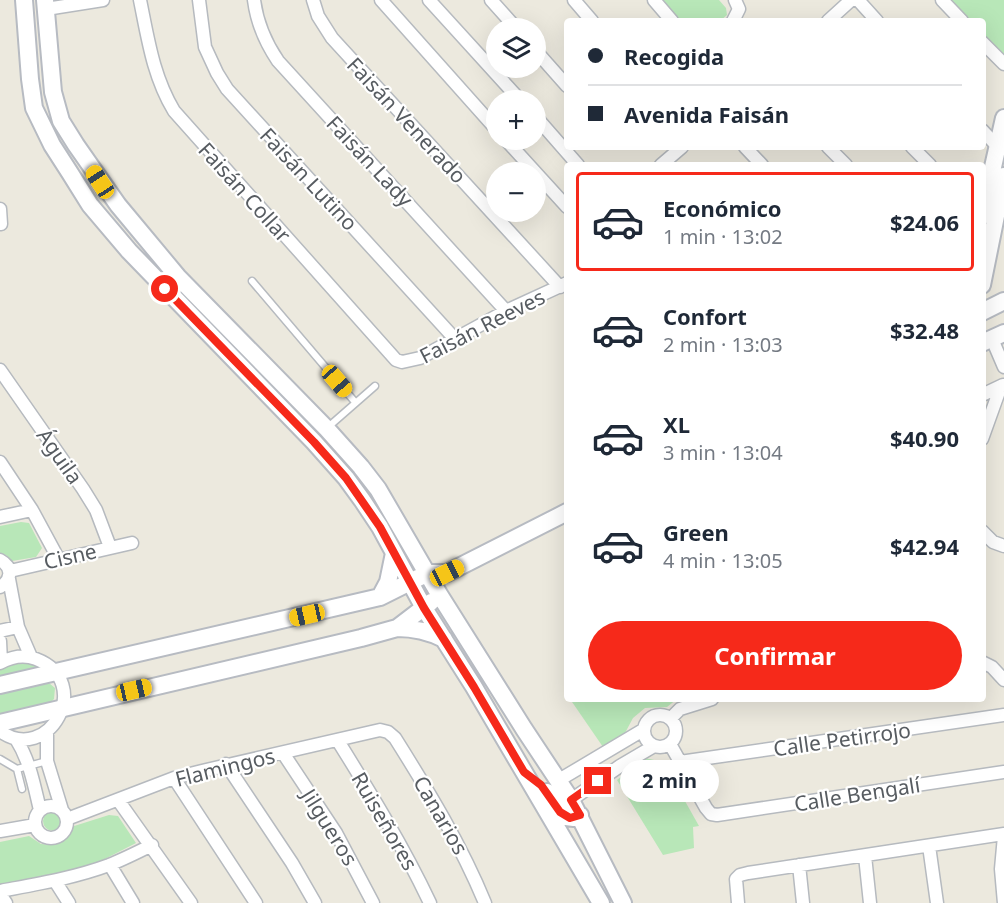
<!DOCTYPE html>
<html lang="es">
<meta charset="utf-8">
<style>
body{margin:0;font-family:"Noto Sans",sans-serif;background:#f6f6f7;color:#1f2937;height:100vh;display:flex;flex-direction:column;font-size:22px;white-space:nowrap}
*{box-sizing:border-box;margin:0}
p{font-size:20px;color:#747a83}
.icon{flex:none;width:33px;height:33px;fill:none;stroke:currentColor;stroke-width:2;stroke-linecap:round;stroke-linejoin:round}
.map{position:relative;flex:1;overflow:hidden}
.sheet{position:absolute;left:564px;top:162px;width:422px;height:540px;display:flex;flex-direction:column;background:#fff;border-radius:6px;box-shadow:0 6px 24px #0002}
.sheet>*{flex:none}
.hud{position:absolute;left:564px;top:18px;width:422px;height:132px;border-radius:6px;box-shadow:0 6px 24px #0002;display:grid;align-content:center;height:132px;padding:0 24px;background:#fff}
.fabs{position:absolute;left:486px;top:18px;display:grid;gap:12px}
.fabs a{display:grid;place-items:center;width:60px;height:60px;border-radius:50%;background:#fff;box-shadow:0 6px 24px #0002;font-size:30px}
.end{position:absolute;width:27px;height:27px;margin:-14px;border:8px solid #f6291a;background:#fff;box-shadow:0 0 0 3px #fff}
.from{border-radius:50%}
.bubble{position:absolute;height:42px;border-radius:21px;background:#fff;box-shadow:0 6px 24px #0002;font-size:20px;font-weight:700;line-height:42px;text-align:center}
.car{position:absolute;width:18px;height:36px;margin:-18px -9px;border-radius:8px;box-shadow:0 0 4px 2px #0007;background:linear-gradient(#f5c518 24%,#345 0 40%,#f5c518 0 76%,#345 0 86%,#f5c518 0)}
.hud b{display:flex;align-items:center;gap:21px;height:57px;font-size:22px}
.hud b+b{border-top:2px solid #e0e1e3}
.hud i{width:15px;height:15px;background:#1f2937}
ul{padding:10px 0 0;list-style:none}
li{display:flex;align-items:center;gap:18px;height:99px;margin:0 12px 9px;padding:0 12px;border:3px solid transparent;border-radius:6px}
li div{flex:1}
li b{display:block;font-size:22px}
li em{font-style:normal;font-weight:700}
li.current{border-color:#f6291a}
li>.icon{width:54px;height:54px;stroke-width:1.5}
.action{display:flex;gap:12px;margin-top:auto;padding:12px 24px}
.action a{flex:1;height:69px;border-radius:36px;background:#f6291a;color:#fff;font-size:24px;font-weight:700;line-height:69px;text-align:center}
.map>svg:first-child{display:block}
</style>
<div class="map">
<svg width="1004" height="903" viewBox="0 0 1004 903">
<rect width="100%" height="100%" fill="#ece9de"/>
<path fill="#b8e7b8" d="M661,0H719L726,8L727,15L720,21H680Z
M947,0H1004V56L983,35L982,21H968Z
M21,522L29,523L42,548L36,557L12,561L6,555L0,554V526Z
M15,662L31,663L46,668L0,679V669Z
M44,679L55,688L54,699L47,706L0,717V689Z
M570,699H677L667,707L645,708L633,718L625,733L603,747Z
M645,758L663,762L699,826L693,827L694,848L663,855L617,780Z
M43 821a10 10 0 1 1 20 0a10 10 0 1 1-20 0Z
M109,815L118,816L136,843L97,863L54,876L0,884V842L29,836L41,844L53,845L64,839L71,827Z"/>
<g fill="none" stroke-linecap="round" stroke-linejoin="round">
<g stroke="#b6babf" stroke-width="9">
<path id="lane" d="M252,281L355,402
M327,428L375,386
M0,759L17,769L22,789
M17,769L47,761"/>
</g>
<g stroke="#b6babf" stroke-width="15">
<path id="street" d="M140,0C148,39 153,76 174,111L396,360L402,362L420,358L506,311L567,283
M199,0L205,47L217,73L227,89L455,339
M254,0C257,23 265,42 278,61L506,311
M313,0L318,16L332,38L560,287
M381,0L496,129
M429,0L520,100
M491,0L516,28
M574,0L592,21
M654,0L672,21
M858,0L877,21
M942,0L962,21
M46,9L103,0
M733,21L739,9L735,0
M828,21L851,0
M982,42L1004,64
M536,51L567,86
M536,117L578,165
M982,130L998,147
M506,140L567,207
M745,147L762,165
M828,147L846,165
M912,147L930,165
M661,165L682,147
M0,209L1,224
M992,339L1004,367
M0,370L83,489L96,510L110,547
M982,395L1003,385
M982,439L1001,386
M0,462L32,510L58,558
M0,517L32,510
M982,531L993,542L1004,546
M0,560C13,567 12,580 0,587
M10,571L132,543
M9,579L18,627L31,657
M0,631L18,627
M0,641L1,662
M982,662L992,667L1004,680
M0,663C11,657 23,654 36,659C96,682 48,766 0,731
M644 731a16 16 0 1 1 32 0a16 16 0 1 1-32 0Z
M671,718L680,709L712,699
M47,731V761L62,810
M16,739C30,761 34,785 40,810
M338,741C371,794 403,846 430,903
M670,744L706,808L711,814L717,815L1004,772
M283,753L336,833L373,903
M680,762L1004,715
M226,764L292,863L315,903
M174,778L256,903
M559,780L643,730
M118,800L191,903
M571,800L620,766L654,746
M35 822a16 16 0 1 1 32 0a16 16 0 1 1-32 0Z
M67,819L174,778L202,771L380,730L388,732L395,738C429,792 461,845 485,903
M0,831L35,825
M929,846L937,903
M865,856L870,903
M110,865L133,903
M799,865L803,903
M55,881L69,903
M0,891C37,884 74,878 109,865C124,859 138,852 152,845
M0,894L6,903
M738,903L736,879L740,875L748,873L1004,834
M1004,903L1001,869L1004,836"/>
</g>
<g stroke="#b7bbc2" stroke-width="20">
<path id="secondary" d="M24,0L30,79L34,108L52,145L70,173L90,205L129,251L314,442L346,478L362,500L380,527L424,608L474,687L601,903
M45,0L53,92L61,121L76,145L118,205L178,277L327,429L361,467L378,489L439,594L524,729L571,800L623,903
M982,216L1004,118
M982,285L1004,176
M982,312L1004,301
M982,343L1004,333
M380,597L388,582L394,553
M397,628C415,628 428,631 444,639
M0,685L380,597L428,573H447L567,512
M0,723L361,638L397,628L431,602
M547,792L566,817L574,818L580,815"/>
</g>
<use href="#lane" stroke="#fff" stroke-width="6"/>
<use href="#street" stroke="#fff" stroke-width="12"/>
<use href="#secondary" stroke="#fff" stroke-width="16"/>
</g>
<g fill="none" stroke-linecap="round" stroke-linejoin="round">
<path stroke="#f6291a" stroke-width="8" d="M165,289L314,442L346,478L380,527L424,608L474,687L524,772L541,785L560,812L570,818L580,815L571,800L598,781"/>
</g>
<g text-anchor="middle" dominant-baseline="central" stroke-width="4.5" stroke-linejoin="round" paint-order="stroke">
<g font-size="21" fill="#575c61" stroke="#fff">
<text transform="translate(407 120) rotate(47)">Faisán Venerado</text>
<text transform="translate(370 161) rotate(47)">Faisán Lady</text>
<text transform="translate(309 179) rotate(47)">Faisán Lutino</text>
<text transform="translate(245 192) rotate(48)">Faisán Collar</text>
<text transform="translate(482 326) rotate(-27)">Faisán Reeves</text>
<text transform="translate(60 456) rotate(55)">Águila</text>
<text transform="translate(70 556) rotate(-13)">Cisne</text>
<text transform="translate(842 739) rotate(-8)">Calle Petirrojo</text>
<text transform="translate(225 767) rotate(-14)">Flamingos</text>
<text transform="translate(857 794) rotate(-9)">Calle Bengalí</text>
<text transform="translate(441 815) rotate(60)">Canarios</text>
<text transform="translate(385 821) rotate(60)">Ruiseñores</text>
<text transform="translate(330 827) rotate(58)">Jilgueros</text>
</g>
</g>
</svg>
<div class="fabs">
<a><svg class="icon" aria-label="layers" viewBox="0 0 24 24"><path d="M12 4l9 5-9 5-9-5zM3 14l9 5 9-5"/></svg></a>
<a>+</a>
<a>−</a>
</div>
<i class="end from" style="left:165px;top:289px"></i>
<i class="end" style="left:598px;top:781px"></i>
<div class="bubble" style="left:620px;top:760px;width:99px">2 min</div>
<i class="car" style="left:100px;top:182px;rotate:327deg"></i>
<i class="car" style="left:337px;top:381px;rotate:139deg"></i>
<i class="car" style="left:447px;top:573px;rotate:63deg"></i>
<i class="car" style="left:307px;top:615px;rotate:257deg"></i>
<i class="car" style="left:134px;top:690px;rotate:77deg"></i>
<div class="hud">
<b><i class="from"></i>Recogida</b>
<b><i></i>Avenida Faisán</b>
</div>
<section class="sheet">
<ul>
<li class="current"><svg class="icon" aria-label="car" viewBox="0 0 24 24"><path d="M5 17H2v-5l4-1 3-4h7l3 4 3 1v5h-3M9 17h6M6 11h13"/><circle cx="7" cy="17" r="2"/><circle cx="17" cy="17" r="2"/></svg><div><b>Económico</b><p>1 min · 13:02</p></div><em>$24.06</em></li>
<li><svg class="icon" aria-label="car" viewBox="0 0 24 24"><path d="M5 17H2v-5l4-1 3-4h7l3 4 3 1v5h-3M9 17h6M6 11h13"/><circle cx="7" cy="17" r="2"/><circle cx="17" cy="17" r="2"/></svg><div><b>Confort</b><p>2 min · 13:03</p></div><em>$32.48</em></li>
<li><svg class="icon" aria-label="car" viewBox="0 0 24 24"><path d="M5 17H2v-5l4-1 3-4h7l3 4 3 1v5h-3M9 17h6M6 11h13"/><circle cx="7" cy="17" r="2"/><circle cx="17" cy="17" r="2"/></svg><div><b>XL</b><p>3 min · 13:04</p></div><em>$40.90</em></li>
<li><svg class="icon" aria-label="car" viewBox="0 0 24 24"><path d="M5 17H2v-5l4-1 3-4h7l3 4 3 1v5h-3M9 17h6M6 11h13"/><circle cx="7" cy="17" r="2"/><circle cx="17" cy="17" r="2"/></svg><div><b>Green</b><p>4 min · 13:05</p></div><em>$42.94</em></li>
</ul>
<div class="action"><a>Confirmar</a></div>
</section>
</div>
